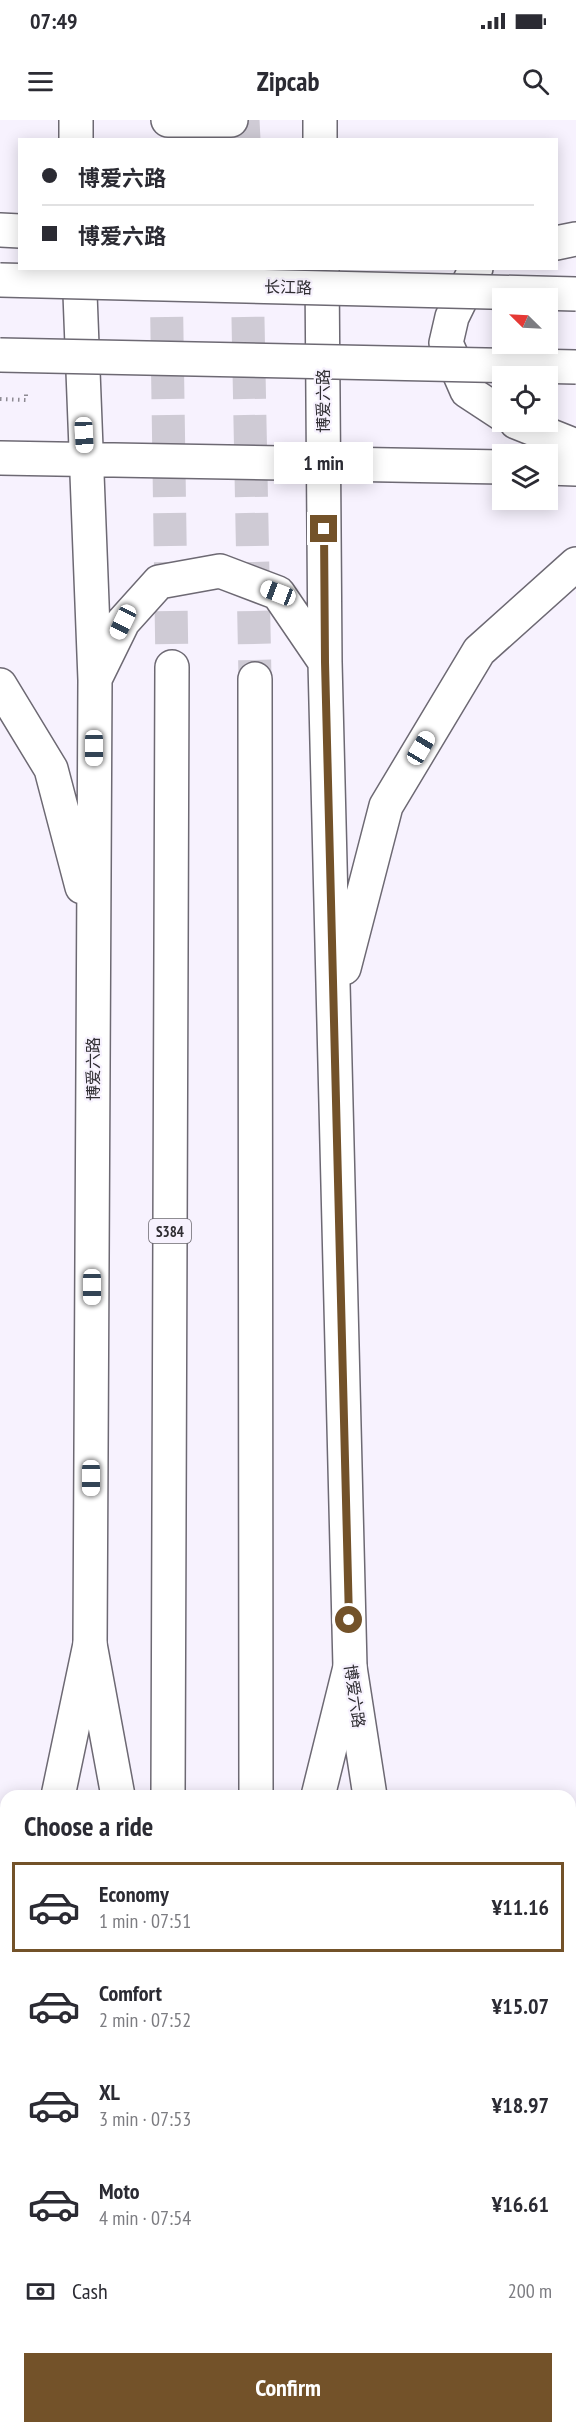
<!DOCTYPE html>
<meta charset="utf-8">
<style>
body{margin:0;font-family:"PT Sans Narrow","Noto Sans SC",sans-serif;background:#f7f7f7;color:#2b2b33;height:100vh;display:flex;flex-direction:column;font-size:22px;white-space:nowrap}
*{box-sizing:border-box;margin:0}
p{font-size:20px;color:#7c7c81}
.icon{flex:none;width:33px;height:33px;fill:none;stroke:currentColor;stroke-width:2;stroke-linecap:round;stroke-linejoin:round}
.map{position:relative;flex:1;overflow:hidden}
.drawer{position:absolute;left:0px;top:1670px;width:576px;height:644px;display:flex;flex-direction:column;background:#fff;border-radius:18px 18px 0 0;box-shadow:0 3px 15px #0003}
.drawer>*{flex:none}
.banner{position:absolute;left:18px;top:18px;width:540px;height:132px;border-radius:0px;box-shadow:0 3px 15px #0003;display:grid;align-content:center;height:132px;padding:0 24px;background:#fff}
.needle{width:39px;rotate:294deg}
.fabs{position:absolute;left:492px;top:168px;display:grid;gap:12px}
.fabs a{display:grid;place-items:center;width:66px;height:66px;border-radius:0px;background:#fff;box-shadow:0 3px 15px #0003;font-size:30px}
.end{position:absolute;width:27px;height:27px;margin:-14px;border:8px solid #735229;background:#fff;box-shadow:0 0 0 3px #fff}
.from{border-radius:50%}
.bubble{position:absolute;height:42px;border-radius:0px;background:#fff;box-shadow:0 3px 15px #0003;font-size:20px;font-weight:700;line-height:42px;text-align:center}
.car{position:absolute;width:18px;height:36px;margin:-18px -9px;border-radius:8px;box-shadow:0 0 4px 2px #0007;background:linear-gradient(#fff 24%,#345 0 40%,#fff 0 76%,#345 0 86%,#fff 0)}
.banner b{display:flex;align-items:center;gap:21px;height:57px;font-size:22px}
.banner b+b{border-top:2px solid #e1e1e2}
.banner i{width:15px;height:15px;background:#2b2b33}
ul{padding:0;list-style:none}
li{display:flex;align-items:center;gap:18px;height:90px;margin:0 12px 9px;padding:0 12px;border:3px solid transparent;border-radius:0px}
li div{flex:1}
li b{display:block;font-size:22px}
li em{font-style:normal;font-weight:700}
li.selected{border-color:#735229}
li>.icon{width:54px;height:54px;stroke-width:1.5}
h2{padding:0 24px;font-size:27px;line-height:72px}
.pay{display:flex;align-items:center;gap:15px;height:66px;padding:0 24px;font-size:22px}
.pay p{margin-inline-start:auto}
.action{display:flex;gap:12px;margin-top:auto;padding:12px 24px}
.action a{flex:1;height:69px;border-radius:0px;background:#735229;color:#fff;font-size:24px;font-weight:700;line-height:69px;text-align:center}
.status{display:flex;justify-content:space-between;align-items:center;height:42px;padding:0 30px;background:#fff;direction:ltr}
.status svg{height:16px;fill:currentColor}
header{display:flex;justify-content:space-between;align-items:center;height:78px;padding:0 24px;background:#fff;font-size:27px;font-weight:700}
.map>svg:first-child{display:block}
</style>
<div class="status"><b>07:49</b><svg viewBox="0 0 49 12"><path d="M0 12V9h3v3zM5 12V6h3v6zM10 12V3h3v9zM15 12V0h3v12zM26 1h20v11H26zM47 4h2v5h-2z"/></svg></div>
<header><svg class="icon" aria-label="menu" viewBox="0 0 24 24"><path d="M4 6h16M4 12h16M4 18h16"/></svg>Zipcab<svg class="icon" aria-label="search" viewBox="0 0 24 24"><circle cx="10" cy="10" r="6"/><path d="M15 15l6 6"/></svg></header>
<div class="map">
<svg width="576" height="2312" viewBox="0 0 576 2312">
<rect width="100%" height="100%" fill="#f7f2fe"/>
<path fill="#ece5f8" d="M570,1994H576V2312H443V2307H570Z"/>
<path fill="#d4cad3" stroke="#9f959e" stroke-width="1.5" d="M570,2007H576V2045H570Z
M450,2307H505L506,2312H451Z"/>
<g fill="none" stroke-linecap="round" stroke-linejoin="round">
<path stroke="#cfcbd5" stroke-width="33" stroke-dasharray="33 16" stroke-linecap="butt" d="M243,0L244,20
M166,148L172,547
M247,148L255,559"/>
<g stroke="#6d6973" stroke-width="36">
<path id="minor" d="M350,1547L370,1676
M58,1676L90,1524
M0,1924H6
M570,1998H576
M62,2312V2307
M373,2312V2307"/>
</g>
<g stroke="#6d6973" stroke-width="36">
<path id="major" d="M76,0V20
M168,0H231
M320,0V20
M0,110L20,111
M556,123L576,119
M79,148L95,560L90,1524L118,1676
M476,148L452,197L446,223L467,271L502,294
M516,302L576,326
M0,338L502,347
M548,348L576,349
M96,557L123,502L159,462L220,451L278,473L325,542
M0,565L51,649L82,767
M344,848L386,686L479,531L576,444
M318,1676L350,1547L325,542L322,148"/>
</g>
<g stroke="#6d6973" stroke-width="36">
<path id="highway" d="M255,559L256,1676
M168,1676L172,547
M257,2307V2312
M166,2312V2307"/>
</g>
<path stroke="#8d8a92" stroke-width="4" stroke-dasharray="1.5 4.5" stroke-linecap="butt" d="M0,279L26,280V270"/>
<use href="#minor" stroke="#fff" stroke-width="33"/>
<use href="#major" stroke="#fff" stroke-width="33"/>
<use href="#highway" stroke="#fff" stroke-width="33"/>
<g stroke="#6d6973" stroke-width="36" stroke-linecap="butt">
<path id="highway-bridge" d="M0,160L576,174
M0,235L576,247"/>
</g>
<use href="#highway-bridge" stroke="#fff" stroke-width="33"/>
</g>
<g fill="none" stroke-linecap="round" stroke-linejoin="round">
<path stroke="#735229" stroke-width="8" d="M324,409L325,542L349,1500"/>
</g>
<g text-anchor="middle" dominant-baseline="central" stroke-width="4.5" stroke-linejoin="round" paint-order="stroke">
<rect fill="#f7f2fe" stroke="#6b686f" stroke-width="1.5" x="149" y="1099" width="42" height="24" rx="4.5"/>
<g font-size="15" font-weight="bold" fill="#2f2d32">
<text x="170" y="1111">S384</text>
</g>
<g font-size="16" fill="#2f2d32" stroke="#f7f2fe">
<text transform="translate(288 167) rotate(1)">长江路</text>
<text transform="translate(323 281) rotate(-90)">博爱六路</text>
<text transform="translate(93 949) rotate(-90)">博爱六路</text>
<text transform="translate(355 1576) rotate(82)">博爱六路</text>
</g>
</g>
</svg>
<div class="fabs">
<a><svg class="needle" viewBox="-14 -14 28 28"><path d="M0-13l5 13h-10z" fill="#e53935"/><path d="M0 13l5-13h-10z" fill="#7c7c81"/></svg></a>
<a><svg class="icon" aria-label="locate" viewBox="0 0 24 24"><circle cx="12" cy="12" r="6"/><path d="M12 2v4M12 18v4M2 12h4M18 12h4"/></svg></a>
<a><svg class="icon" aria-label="layers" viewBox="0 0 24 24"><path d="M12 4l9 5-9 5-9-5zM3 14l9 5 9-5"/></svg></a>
</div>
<i class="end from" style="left:349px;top:1500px"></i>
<i class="end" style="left:324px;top:409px"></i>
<div class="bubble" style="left:274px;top:322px;width:99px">1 min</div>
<i class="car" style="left:84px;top:315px;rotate:177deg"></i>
<i class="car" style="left:278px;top:473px;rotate:291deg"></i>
<i class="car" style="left:123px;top:502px;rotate:206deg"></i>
<i class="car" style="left:94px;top:628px;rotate:180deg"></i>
<i class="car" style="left:421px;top:628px;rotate:31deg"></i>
<i class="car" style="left:92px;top:1167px;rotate:180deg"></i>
<i class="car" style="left:91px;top:1358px;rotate:180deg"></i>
<div class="banner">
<b><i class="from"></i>博爱六路</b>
<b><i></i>博爱六路</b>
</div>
<section class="drawer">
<h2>Choose a ride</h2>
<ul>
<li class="selected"><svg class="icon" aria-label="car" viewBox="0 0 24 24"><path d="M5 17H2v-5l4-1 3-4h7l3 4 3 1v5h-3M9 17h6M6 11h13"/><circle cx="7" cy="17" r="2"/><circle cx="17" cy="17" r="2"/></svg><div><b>Economy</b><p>1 min · 07:51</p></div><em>¥11.16</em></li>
<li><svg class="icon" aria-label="car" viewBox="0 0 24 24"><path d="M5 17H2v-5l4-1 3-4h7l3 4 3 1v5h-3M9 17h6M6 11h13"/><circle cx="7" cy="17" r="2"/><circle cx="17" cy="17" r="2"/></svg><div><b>Comfort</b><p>2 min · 07:52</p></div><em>¥15.07</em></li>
<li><svg class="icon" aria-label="car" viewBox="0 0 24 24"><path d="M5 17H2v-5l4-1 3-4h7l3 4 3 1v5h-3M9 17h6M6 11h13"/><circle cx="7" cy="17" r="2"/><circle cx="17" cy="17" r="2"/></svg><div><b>XL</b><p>3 min · 07:53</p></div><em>¥18.97</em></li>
<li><svg class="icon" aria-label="car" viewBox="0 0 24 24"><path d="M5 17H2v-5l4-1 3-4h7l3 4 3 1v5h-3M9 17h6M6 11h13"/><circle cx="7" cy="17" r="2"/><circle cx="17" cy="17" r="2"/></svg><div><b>Moto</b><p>4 min · 07:54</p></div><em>¥16.61</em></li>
</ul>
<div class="pay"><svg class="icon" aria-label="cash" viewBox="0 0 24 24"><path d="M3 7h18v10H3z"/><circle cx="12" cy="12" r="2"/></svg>Cash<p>200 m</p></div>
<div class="action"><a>Confirm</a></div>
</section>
</div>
